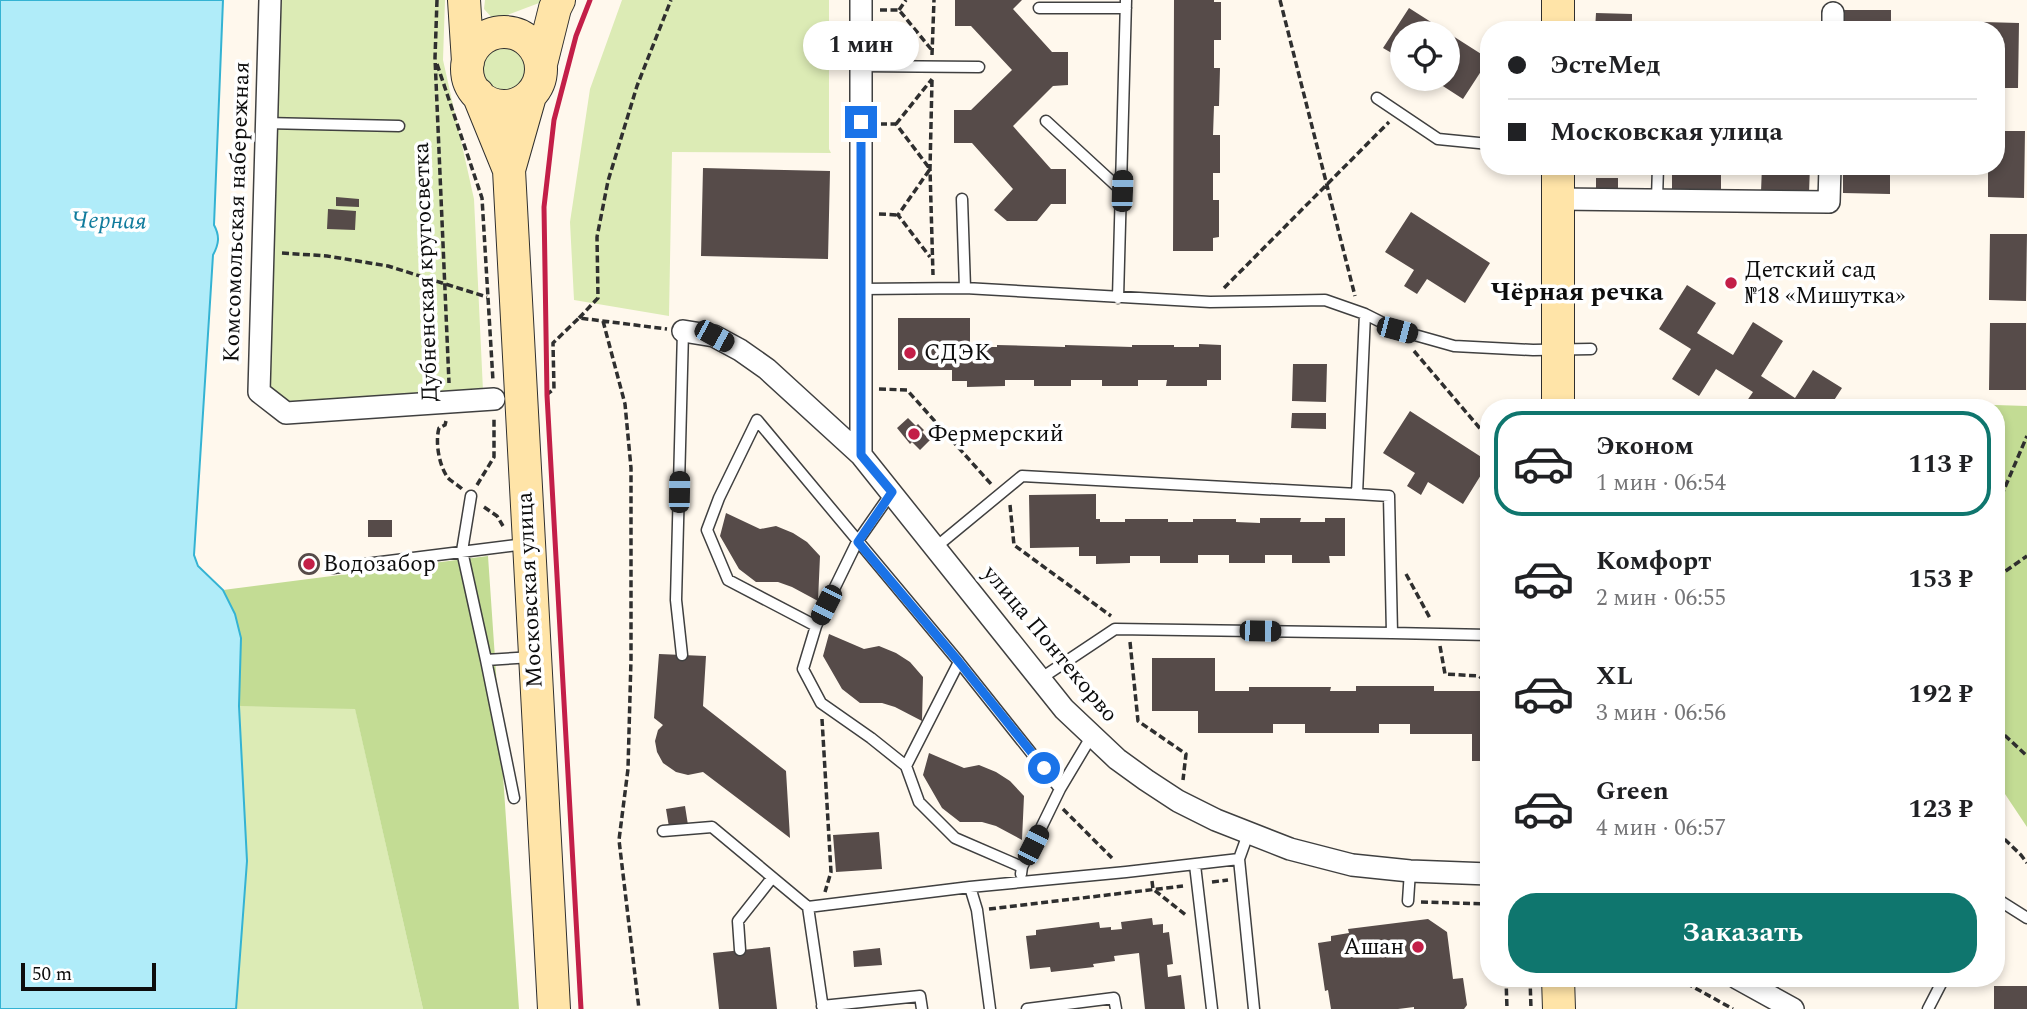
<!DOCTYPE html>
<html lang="ru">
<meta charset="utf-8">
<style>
body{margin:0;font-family:Spectral,serif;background:#f2f2f2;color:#202124;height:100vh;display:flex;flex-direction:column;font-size:26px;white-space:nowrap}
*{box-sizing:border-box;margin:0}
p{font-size:23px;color:#757577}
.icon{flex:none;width:38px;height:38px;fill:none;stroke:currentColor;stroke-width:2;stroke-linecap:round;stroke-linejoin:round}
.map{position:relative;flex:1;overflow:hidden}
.details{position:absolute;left:1480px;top:399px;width:525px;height:588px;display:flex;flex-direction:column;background:#fff;border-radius:28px;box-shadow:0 4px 10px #0003}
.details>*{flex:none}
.top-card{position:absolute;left:1480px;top:21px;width:525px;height:154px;border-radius:28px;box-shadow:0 4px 10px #0003;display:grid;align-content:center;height:154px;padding:0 28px;background:#fff}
.tools{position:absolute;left:1390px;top:21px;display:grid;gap:14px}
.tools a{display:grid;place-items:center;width:70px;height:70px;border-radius:50%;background:#fff;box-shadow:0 4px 10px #0003;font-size:35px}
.scale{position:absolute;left:21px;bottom:18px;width:135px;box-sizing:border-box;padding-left:7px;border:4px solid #0d0d0d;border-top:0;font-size:19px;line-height:24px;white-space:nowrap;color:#0d0d0d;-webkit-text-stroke:5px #fff;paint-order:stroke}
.end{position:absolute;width:32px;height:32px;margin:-16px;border:9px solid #1a73e8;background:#fff;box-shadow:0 0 0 4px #fff}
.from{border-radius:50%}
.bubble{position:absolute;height:49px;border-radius:24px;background:#fff;box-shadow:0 4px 10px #0003;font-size:23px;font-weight:700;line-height:49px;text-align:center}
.car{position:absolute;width:21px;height:42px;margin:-21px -10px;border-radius:9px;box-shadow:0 0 5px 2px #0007;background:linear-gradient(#222 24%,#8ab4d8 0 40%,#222 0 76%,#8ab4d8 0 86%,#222 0)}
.top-card b{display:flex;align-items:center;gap:24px;height:66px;font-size:26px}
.top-card b+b{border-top:2px solid #e0e0e0}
.top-card i{width:18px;height:18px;background:#202124}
ul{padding:12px 0 0;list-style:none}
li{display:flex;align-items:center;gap:21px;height:105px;margin:0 14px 10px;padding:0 14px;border:4px solid transparent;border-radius:28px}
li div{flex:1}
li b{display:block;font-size:26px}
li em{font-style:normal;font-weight:700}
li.active{border-color:#0f766e}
li>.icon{width:63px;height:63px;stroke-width:1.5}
.cta{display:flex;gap:14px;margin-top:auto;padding:14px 28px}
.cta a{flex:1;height:80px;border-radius:28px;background:#0f766e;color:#fff;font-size:28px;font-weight:700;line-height:80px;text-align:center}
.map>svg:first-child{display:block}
</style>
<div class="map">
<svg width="2027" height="1009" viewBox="0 0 2027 1009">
<rect width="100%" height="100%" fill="#fff8ed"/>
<path fill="#dcebb5" d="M274,0H445L443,60L474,199L483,391L289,406L268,387Z
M485,0H547L494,20L484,9Z
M622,0H829V149L831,153L672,152L669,316L574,300L570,222L590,89Z
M477 68a27 27 0 1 1 54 0a27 27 0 1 1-54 0Z
M239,706L355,708L423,1009H236L247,861Z"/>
<path fill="#c3dc94" d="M1866,401L2027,406V827L1997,782V408H1865Z
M488,556L519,1009H423L355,709L239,706L241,638L235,614L223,590Z"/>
<path fill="#b0ecf9" stroke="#34b3d3" stroke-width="2" d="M0,0H223L214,225C220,236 219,244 213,255L194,555L198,566L223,590L235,614L241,638L239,706L247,861L236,1009H0Z"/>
<path fill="#564b49" d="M955,0H1022L1013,9L1052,52H1068V85L1053,86L1013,126L1051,169H1066V204H1051L1037,221H1007L994,210L1013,189L972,143H954V110H971L1012,70L971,26H955Z
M1174,0H1214V2H1221V40H1214V68H1220L1219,106H1214L1213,135H1220V173H1213V200H1219V237L1213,238V251H1173Z
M1409,8L1489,59L1463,99L1432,79H1447V33H1402V59L1383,48Z
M1844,10H1891V30H1844Z
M1596,13L1632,14V30H1595Z
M1983,22L2019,23L2018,88H1997V30H1983Z
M1997,131H2025L2024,198L1988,197V166H1997Z
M1672,166H1721V192H1672Z
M1762,166H1810L1809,193L1761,192Z
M1843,166H1890V194L1843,193Z
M703,168L830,171L828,259L701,256Z
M1596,178H1618V194L1596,193Z
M336,197L359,199V207L336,206Z
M328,209L356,211L355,230L327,229Z
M1411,212L1490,263L1465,303L1427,279L1417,294L1404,286L1414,270L1385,252Z
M1990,234H2027L2026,301L1989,300Z
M1687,285L1716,303L1697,333L1733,355L1753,322L1783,341L1761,376L1795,398L1813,370L1842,388L1829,408H1742L1753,392L1716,369L1699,396L1672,379L1691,349L1659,329Z
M898,318H970V345H974V347H997V345L1065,347V345L1132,347V345H1174V347H1199V344L1221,345V380H1207V386H1166L1167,380H1138V386H1102V380H1071V386H1034V380H1005V386L967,387V381H952V370H898Z
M1990,323H2026V390H1989Z
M1293,364H1327L1326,402L1292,401Z
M1410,411L1489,462L1463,504L1428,482L1421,495L1407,486L1415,473L1383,453Z
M1292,413H1326V429L1291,428Z
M908,418L916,426L918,424L924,430L922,432L930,440L920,450L912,442L910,444L897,428Z
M1096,494V519H1100V522H1125V519H1168V522H1193V519H1236V522L1260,523V518H1301L1300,522H1325V518H1345V556H1329L1330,563H1292V555H1265V563H1229V555H1198V563H1160V556H1130V563L1096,564V556H1079V547L1030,548L1029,495Z
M726,513L760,529L776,526L793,533L807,542L820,556L818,601L792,587L778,582H756L739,569L720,536Z
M368,520H392V537H368Z
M298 564a11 11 0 1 1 22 0a11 11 0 1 1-22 0Z
M829,634L864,649L879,646L896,653L910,662L923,677L922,721L895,707L882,703H860L842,689L823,656Z
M659,654L706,656L703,706L786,771L790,838L703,772L688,775L676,772L663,763L657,752L655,741L658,730L663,725L654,718Z
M1152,658H1215V691H1249V687H1331L1330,691H1356V686H1434V691H1488L1489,761H1472V734H1410V724H1379V733H1305V724H1273V733H1198V711H1152Z
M929,753L964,768L979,765L996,772L1010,781L1024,796L1022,840L996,826L982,822H960L942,808L923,775Z
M685,806L688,825L669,827L666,809Z
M879,832L882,869L836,872L833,835Z
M1152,918L1153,925L1163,924V933L1169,932L1173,964L1167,965L1168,977L1181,975L1185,1009H1145L1139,953L1114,956L1115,961L1093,964L1094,967L1051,972L1050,967L1030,969L1026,936L1036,935V930L1099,922L1100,928L1111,927V930L1122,929L1121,922Z
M1428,919L1447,932L1453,979L1463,978L1467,1005L1464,1009H1414V1007L1398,1009H1331L1328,990L1325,991L1318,943L1331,941V936L1349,933L1348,929Z
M770,947L777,1009H719L713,953Z
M880,948L882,965L854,967L853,951Z
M1994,986H2027V1009H1994Z"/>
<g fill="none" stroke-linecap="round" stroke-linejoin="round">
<g stroke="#404040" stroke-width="13">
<path id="lane" d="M1039,8H1126
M861,66L979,67
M1377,98L1438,139L1489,144
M1046,121L1122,191
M265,123L399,126
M962,199L965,288
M1657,199L1658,166
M861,289L965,288L1210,302L1325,300L1365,314L1397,330L1454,346L1533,350L1591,349
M1118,298L1126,0
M471,496L462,551L486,660L533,657
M936,547L1022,476L1357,494
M333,568L525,544
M816,626L857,542L892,492
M1392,633L1489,635
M682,655L676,600L683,331
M486,660L514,798
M1040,679L1115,629L1392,633L1389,496L1357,494L1365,314
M906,766L959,662
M663,831L712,827L808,907L823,1009
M1248,834L1239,859L1254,1009
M1195,865L1212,1009
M1022,867L955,838L919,802L906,766L871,738L821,703L803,669L816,626L728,580L707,530L719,498L757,420L959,662L1060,789
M1021,874L1022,867L1060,789L1091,737
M970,887L977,910L990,1009
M1997,899L2027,918
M1408,901L1410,871
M808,907L970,887L1126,872L1239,859
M740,950L738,921L772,878
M822,1006L920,996L922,1009
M1027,1009L1114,998L1116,1009
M1928,1009L1944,978"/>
</g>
<g stroke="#404040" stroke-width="24">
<path id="street" d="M270,0L259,392L286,413L494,399
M1833,30V13
M1558,199L1829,202L1830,166
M683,331L714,336L740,350L767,369L861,455L1064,709L1117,759L1146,780L1178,801L1216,820L1290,849L1352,865L1410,871L1489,874
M861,455V0
M1737,978L1793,1009"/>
</g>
<g stroke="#2f2f2f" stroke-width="34">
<path id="secondary" d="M464,0L468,62
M1558,0V30
M467 69a37 37 0 1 1 74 0a37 37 0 1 1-74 0Z
M541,64L555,8L559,0
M478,94L509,170
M530,96L509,170L554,1009
M1558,408V166
M1558,978L1559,1009"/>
</g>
<path stroke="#2f2f2f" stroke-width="3.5" stroke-dasharray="7 3.5" stroke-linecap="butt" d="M437,0L435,58L449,383
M1280,0L1355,296
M880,10H899L931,49
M899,10L906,0
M932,55L934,0
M437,64L482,198L493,381
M932,80L930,169L933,275
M880,124H896L930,169L898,215L930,257
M896,124L932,79
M879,214L898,215
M282,253L327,256L388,266L487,297
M1224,288L1389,122
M579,318L598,298L597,237L608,181L637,86L671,0
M603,321L625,404L631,468V659L628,769L619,840L639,1009
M1414,351L1489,439
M879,389L907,390L991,484
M546,395L554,389L553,343L579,318L667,329
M446,421L445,425L439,428C435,442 439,466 448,478C452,482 458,485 462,489
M477,485L494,457V417
M1010,505L1014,545L1111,616
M1997,506L2027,436
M484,507L497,516L503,526
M1406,574L1431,620
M1997,577L2027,556
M1130,642L1138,721L1186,754L1183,780
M1440,646L1445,674L1479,676L1489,684
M822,719L831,872L825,892
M1997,728L2027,756
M1063,809L1112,858
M1997,832L2021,855L2027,863
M1152,881L1153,889L1187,916
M1212,882L1228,880
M1421,902L1489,904
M989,909L1183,886
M1506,978L1507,1009
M1530,978L1531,1009
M1677,978L1733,1009"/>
<use href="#lane" stroke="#fff" stroke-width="10"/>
<use href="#street" stroke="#fff" stroke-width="21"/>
<use href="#secondary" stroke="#ffe4a8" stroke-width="32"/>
<path stroke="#c31f48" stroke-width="5" d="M581,1009L547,395L544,207L554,120L576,36L590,0"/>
</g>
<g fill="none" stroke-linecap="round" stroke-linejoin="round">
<path stroke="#1a73e8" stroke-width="9" d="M861,122V455L892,492L858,542L959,662L1044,768"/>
</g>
<g fill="#c31f48" stroke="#fff" stroke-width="2.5">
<circle cx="1731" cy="283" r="7"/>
<circle cx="910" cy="353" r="7"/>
<circle cx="914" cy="434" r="7"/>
<circle cx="309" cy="564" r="7"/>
<circle cx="1418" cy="947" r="7"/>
</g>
<g text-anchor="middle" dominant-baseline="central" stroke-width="7" stroke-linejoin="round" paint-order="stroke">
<g font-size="23" fill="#0d0d0d" stroke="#fff">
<text transform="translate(237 212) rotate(-88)">Комсомольская набережная</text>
<text transform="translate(426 272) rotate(-92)">Дубненская кругосветка</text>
<text transform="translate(530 590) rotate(-93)">Московская улица</text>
<text transform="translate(1050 644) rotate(50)">улица Понтекорво</text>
</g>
<g font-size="23" fill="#0d0d0d" stroke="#fff" text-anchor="start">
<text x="1745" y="270">Детский сад<tspan x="1745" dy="26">№18 «Мишутка»</tspan></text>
<text x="924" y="353">СДЭК</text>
<text x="928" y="434">Фермерский</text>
<text x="323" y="564">Водозабор</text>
<text x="1404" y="947" text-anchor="end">Ашан</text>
</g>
<g font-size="24" font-style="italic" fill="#117c9d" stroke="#fff">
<text transform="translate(109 221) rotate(1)">Черная</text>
</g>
<g font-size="26" font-weight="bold" fill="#0d0d0d" stroke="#fff">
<text x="1577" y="292">Чёрная речка</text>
</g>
</g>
</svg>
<div class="tools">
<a><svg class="icon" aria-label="locate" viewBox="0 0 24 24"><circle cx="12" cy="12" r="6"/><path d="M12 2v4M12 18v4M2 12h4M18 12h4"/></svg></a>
</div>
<div class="scale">50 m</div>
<i class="end from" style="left:1044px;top:768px"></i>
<i class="end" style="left:861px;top:122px"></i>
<div class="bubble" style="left:803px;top:21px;width:116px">1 мин</div>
<i class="car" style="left:1122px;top:191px;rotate:2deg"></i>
<i class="car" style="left:1397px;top:330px;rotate:105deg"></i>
<i class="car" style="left:714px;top:336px;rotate:119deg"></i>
<i class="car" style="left:679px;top:492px;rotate:1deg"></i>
<i class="car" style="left:826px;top:605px;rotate:207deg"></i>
<i class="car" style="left:1260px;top:631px;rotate:91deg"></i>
<i class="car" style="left:1033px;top:845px;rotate:27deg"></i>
<div class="top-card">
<b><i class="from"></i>ЭстеМед</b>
<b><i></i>Московская улица</b>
</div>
<section class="details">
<ul>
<li class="active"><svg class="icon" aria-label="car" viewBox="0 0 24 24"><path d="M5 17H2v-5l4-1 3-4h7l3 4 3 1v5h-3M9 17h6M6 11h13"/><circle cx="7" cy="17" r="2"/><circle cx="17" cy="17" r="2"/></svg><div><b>Эконом</b><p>1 мин · 06:54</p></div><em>113 ₽</em></li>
<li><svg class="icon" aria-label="car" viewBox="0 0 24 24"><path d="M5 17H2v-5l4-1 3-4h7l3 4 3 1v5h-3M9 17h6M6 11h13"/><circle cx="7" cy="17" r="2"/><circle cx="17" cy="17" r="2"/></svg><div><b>Комфорт</b><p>2 мин · 06:55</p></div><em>153 ₽</em></li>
<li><svg class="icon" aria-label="car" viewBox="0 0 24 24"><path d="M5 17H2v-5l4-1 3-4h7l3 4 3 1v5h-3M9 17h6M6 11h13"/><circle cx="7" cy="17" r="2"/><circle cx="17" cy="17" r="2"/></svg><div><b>XL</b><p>3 мин · 06:56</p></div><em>192 ₽</em></li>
<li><svg class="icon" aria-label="car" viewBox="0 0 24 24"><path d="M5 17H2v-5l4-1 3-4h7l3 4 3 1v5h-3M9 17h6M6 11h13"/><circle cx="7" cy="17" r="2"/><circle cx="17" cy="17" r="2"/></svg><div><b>Green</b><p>4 мин · 06:57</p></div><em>123 ₽</em></li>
</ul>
<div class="cta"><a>Заказать</a></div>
</section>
</div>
